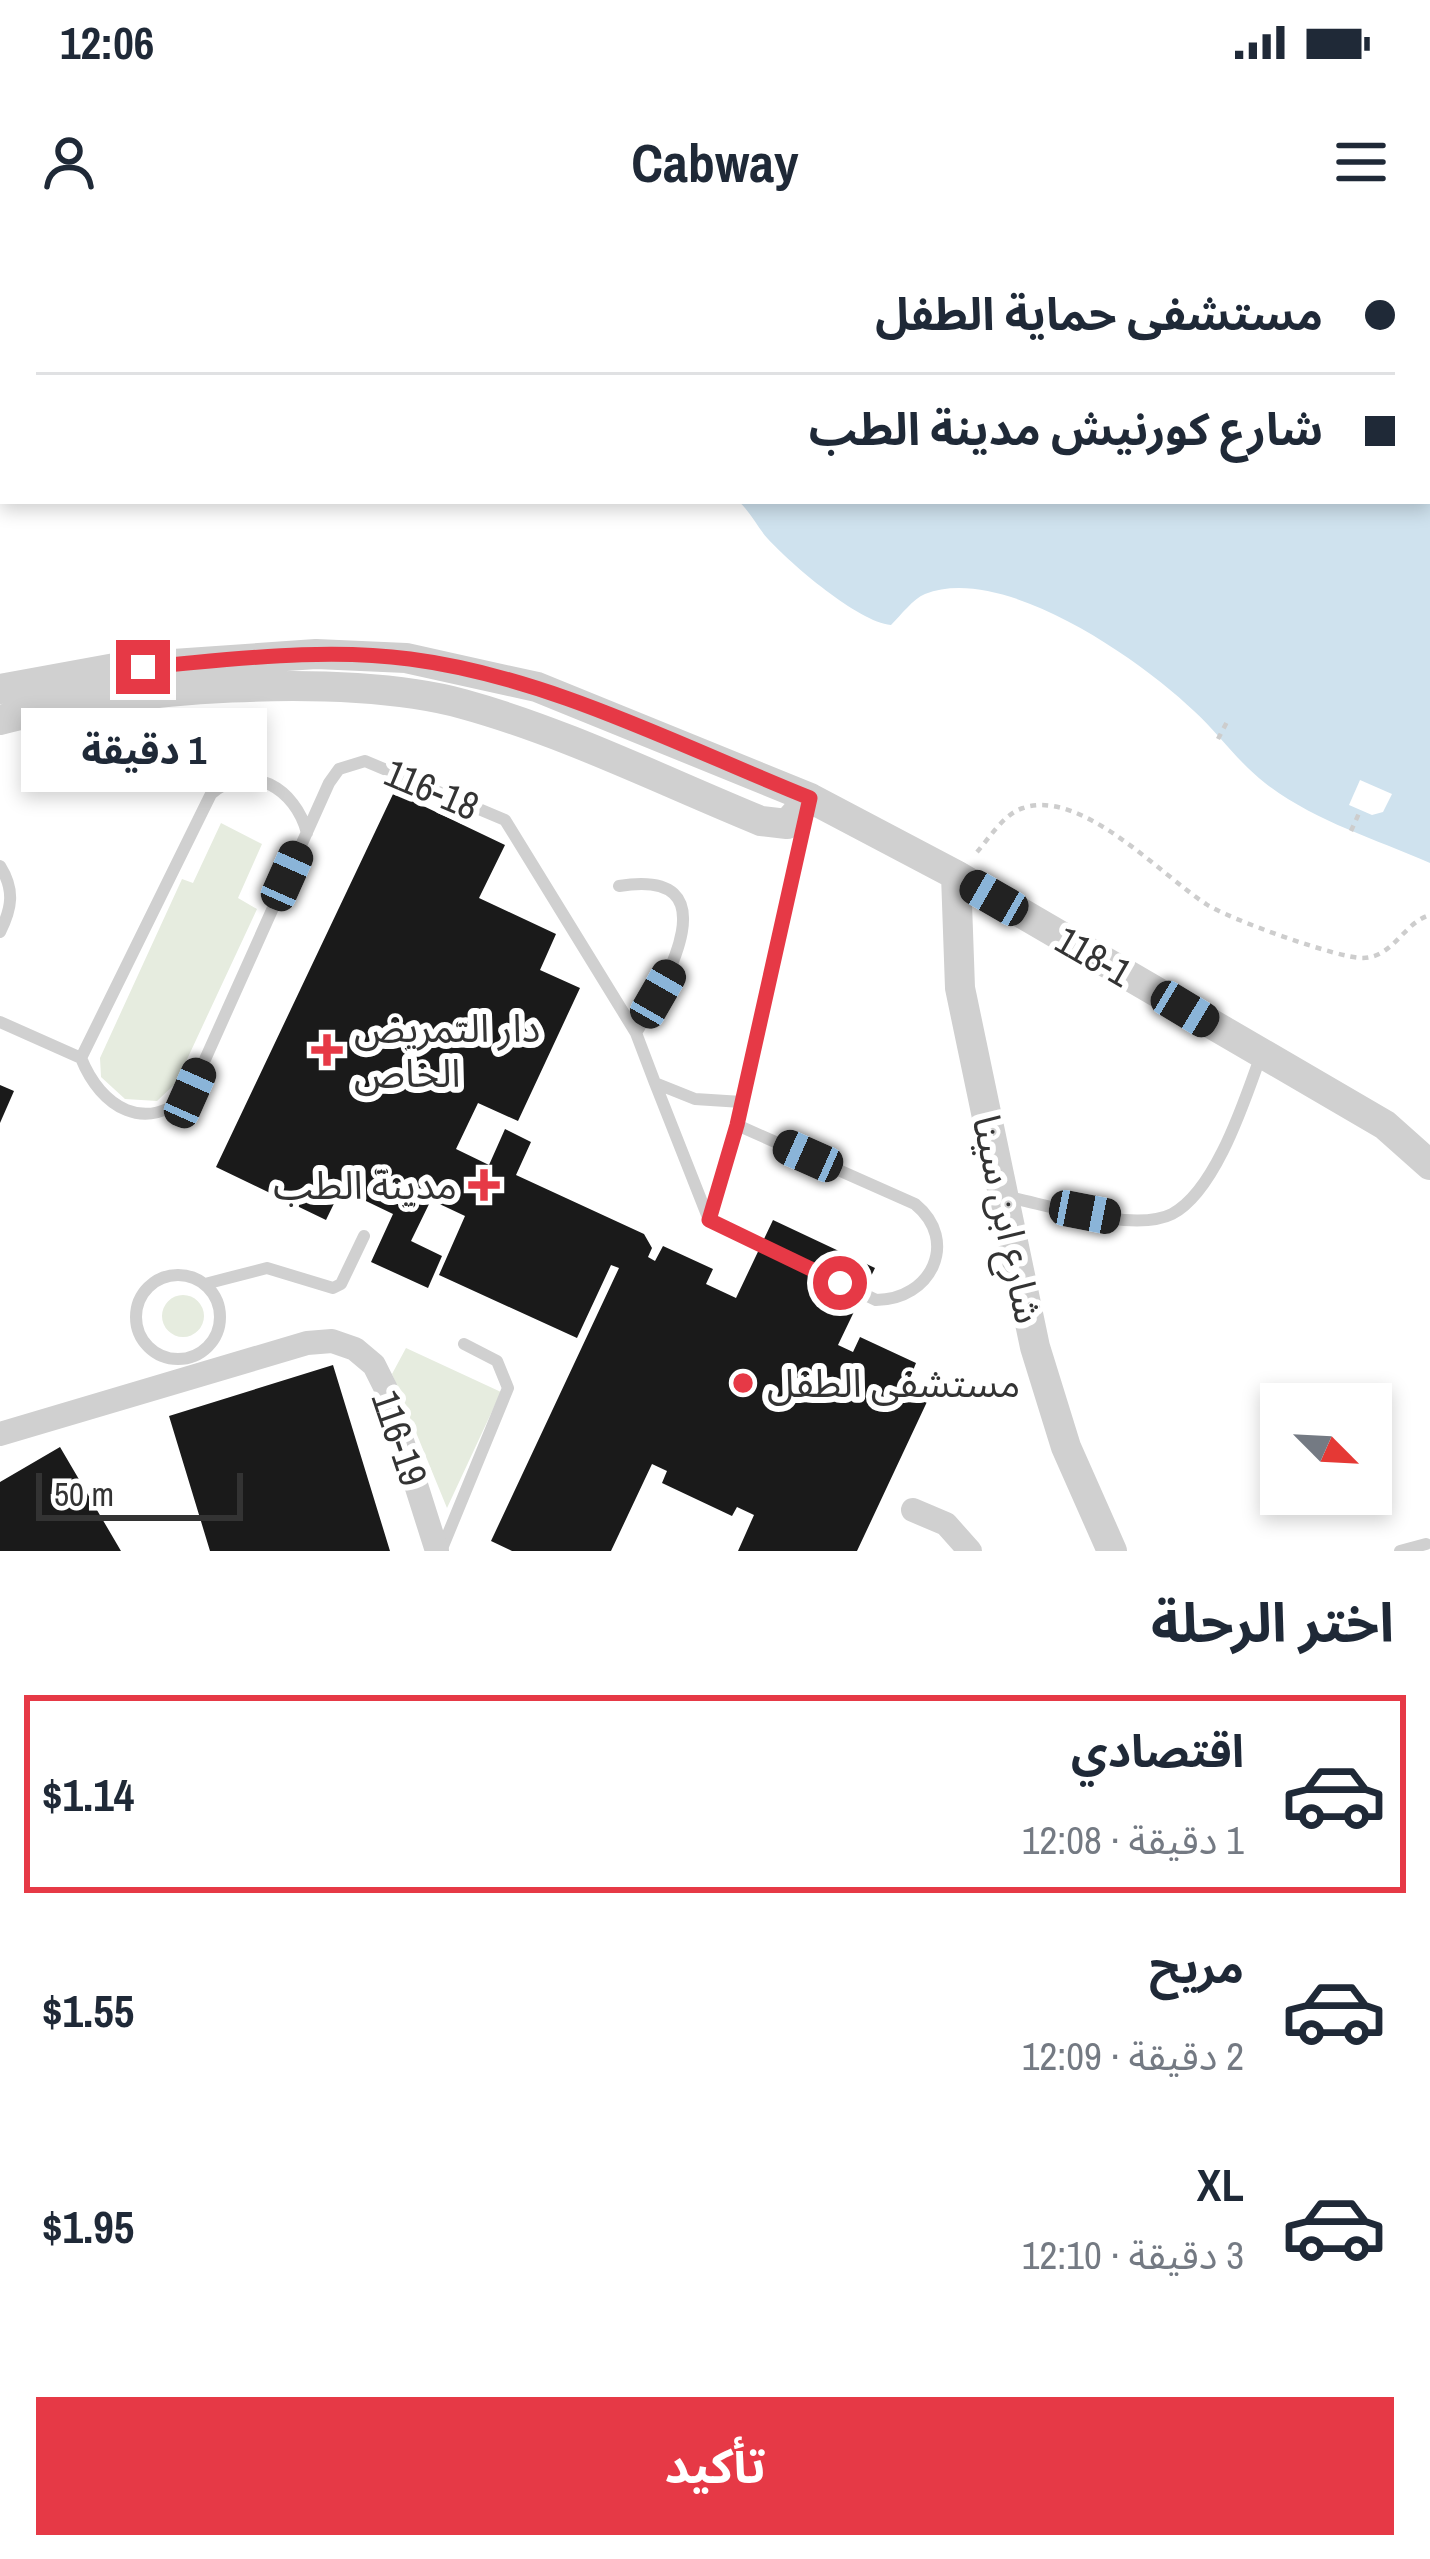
<!DOCTYPE html>
<html lang="ar">
<meta charset="utf-8">
<style>
body{margin:0;font-family:"Archivo Narrow","Noto Sans Arabic",sans-serif;background:#f2f2f3;color:#1f2937;direction:rtl;height:100vh;display:flex;flex-direction:column;font-size:45px;white-space:nowrap}
*{box-sizing:border-box;margin:0}
p{font-size:39px;color:#747a83}
.icon{flex:none;width:66px;height:66px;fill:none;stroke:currentColor;stroke-width:2;stroke-linecap:round;stroke-linejoin:round}
.map{position:relative;height:1311px;overflow:hidden;direction:ltr}
.details{display:flex;flex-direction:column;background:#fff;flex:1}
.details>*{flex:none}
.guide{position:absolute;left:0px;top:0px;width:1431px;height:264px;box-shadow:0 6px 18px #0003;direction:rtl;display:grid;align-content:center;height:264px;padding:0 36px;background:#fff}
.needle{width:78px;rotate:114deg}
.fabs{position:absolute;left:1260px;top:1143px;display:grid;gap:24px}
.fabs a{display:grid;place-items:center;width:132px;height:132px;border-radius:0px;background:#fff;box-shadow:0 6px 18px #0003;font-size:60px}
.scale{position:absolute;left:36px;bottom:30px;width:207px;box-sizing:border-box;padding-left:12px;border:6px solid #333;border-top:0;font-size:33px;line-height:42px;white-space:nowrap;color:#333;-webkit-text-stroke:9px #fff;paint-order:stroke}
.end{position:absolute;width:54px;height:54px;margin:-27px;border:15px solid #e63946;background:#fff;box-shadow:0 0 0 6px #fff}
.from{border-radius:50%}
.bubble{position:absolute;height:84px;border-radius:0px;background:#fff;box-shadow:0 6px 18px #0003;font-size:39px;font-weight:700;line-height:84px;text-align:center;direction:rtl}
.car{position:absolute;width:36px;height:72px;margin:-36px -18px;border-radius:15px;box-shadow:0 0 9px 3px #0007;background:linear-gradient(#222 24%,#8ab4d8 0 40%,#222 0 76%,#8ab4d8 0 86%,#222 0)}
.guide b{display:flex;align-items:center;gap:42px;height:114px;font-size:45px}
.guide b+b{border-top:3px solid #e0e1e3}
.guide i{width:30px;height:30px;background:#1f2937}
ul{padding:0;list-style:none}
li{display:flex;align-items:center;gap:36px;height:198px;margin:0 24px 18px;padding:0 12px;border:6px solid transparent;border-radius:0px}
li div{flex:1}
li b{display:block;font-size:45px}
li em{font-style:normal;font-weight:700}
li.on{border-color:#e63946}
li>.icon{width:108px;height:108px;stroke-width:1.5}
h2{padding:0 36px;font-size:54px;line-height:144px}
.action{display:flex;gap:24px;margin-top:auto;padding:24px 36px}
.action a{flex:1;height:138px;border-radius:0px;background:#e63946;color:#fff;font-size:48px;font-weight:700;line-height:138px;text-align:center}
.status{display:flex;justify-content:space-between;align-items:center;height:84px;padding:0 60px;background:#fff;direction:ltr}
.status svg{height:33px;fill:currentColor}
header{display:flex;justify-content:space-between;align-items:center;height:156px;padding:0 36px;background:#fff;font-size:54px;font-weight:700}
.map>svg:first-child{display:block}
</style>
<div class="status"><b>12:06</b><svg viewBox="0 0 49 12"><path d="M0 12V9h3v3zM5 12V6h3v6zM10 12V3h3v9zM15 12V0h3v12zM26 1h20v11H26zM47 4h2v5h-2z"/></svg></div>
<header><svg class="icon" aria-label="menu" viewBox="0 0 24 24"><path d="M4 6h16M4 12h16M4 18h16"/></svg>Cabway<svg class="icon" aria-label="person" viewBox="0 0 24 24"><circle cx="12" cy="8" r="4"/><path d="M4 21q1-7 8-7t8 7"/></svg></header>
<div class="map">
<svg width="1430" height="1311" viewBox="0 0 1430 1311">
<rect width="100%" height="100%" fill="#fff"/>
<path fill="#e6ecdf" d="M221,583L262,604L238,658L257,669L176,843L157,861L125,859L101,837L100,818L182,639L193,643Z
M162 1076a21 21 0 1 1 42 0a21 21 0 1 1-42 0Z
M406,1108L501,1152L447,1268L392,1134Z"/>
<path fill="#cfe2ee" d="M0,0H1430V623C1373,598 1314,581 1265,543C1238,522 1219,494 1194,471C1141,420 1003,323 925,354C913,359 901,375 891,385C858,382 791,324 768,299C757,287 751,272 738,261H1428V3H3V112Z"/>
<path fill="#fff" d="M1360,540L1392,554L1383,572L1372,575L1349,565Z"/>
<g fill="none" stroke-linecap="round" stroke-linejoin="round">
<path stroke="#3f7597" stroke-width="3" stroke-dasharray="15 12" stroke-linecap="butt" d="M1066,0L1074,3
M1156,0L1163,3
M1241,0L1248,3
M1325,0L1332,3
M1411,0L1418,3
M1428,7L1430,8
M1428,43L1430,44
M1428,78L1430,79
M1428,113L1430,114
M1428,149L1430,150"/>
</g>
<path fill="#1a1a1a" d="M394,552L505,605L479,658L556,694L540,730L580,748L518,881L478,863L456,909L489,925L505,889L531,902L516,935L644,994L652,1008L648,1017L655,1021L663,1006L713,1029L706,1044L736,1058L773,980L875,1028L838,1105L853,1112L860,1097L916,1123L910,1138L933,1149L857,1311H738L754,1275L737,1267L732,1276L662,1243L667,1231L652,1224L611,1311H512L491,1301L619,1028L611,1025L577,1098L439,1035L465,976L431,960L411,1001L442,1016L428,1048L371,1022L393,974L341,949L326,980L216,927Z
M0,845L14,851L0,883Z
M333,1125L390,1311H210L169,1176Z
M60,1207L121,1311H0V1242Z"/>
<g fill="none" stroke-linecap="round" stroke-linejoin="round">
<path stroke="#cdcdcd" stroke-width="4.5" stroke-dasharray="6 6" stroke-linecap="butt" d="M1218,499L1228,480
M1351,591L1360,571
M977,612C990,597 1004,574 1023,568C1081,548 1161,635 1206,664C1226,678 1340,719 1363,718C1394,717 1403,683 1430,675"/>
<path stroke="#d0d0d0" stroke-width="12" d="M0,626C15,650 12,668 0,692
M619,646C736,627 662,748 636,793
M0,782L81,818C101,868 146,895 190,853L329,543L339,529L365,521L505,580L636,793L655,843L695,859L742,862
M81,818L211,554C250,520 296,549 307,593
M655,843L709,980
M737,885L915,964C960,1001 931,1060 876,1060L709,980L737,885L806,575
M1008,957C1048,965 1135,993 1172,974C1216,951 1245,859 1261,815
M136 1077a42 42 0 1 1 84 0a42 42 0 1 1-84 0Z
M205,1044L267,1028L333,1048L341,1044L364,996
M441,1311L508,1148L497,1121L464,1104
M1400,1311L1426,1304"/>
<path stroke="#d0d0d0" stroke-width="24" d="M0,1194L307,1103L332,1101L355,1109L374,1125L385,1147L437,1311
M913,1270L946,1284L970,1311"/>
<path stroke="#d0d0d0" stroke-width="30" d="M0,449L115,428L316,414L406,418L537,447L810,558L956,635L1385,885L1430,925
M0,480C120,448 343,431 463,464C565,492 663,541 761,581L787,584L810,558
M956,635L960,748L1035,1107L1066,1207L1112,1311"/>
</g>
<g fill="none" stroke-linecap="round" stroke-linejoin="round">
<path stroke="#e63946" stroke-width="15" d="M143,427C231,420 322,407 410,419C549,437 680,506 810,558L737,885L709,980L840,1043"/>
</g>
<g fill="#e63946" stroke="#fff" stroke-width="4.5">
<path d="M321 792h12v12h12v12h-12v12h-12v-12h-12v-12h12z"/>
<path d="M478 927h12v12h12v12h-12v12h-12v-12h-12v-12h12z"/>
<circle cx="743" cy="1143" r="12"/>
</g>
<g text-anchor="middle" dominant-baseline="central" stroke-width="12" stroke-linejoin="round" paint-order="stroke">
<g font-size="39" fill="#333" stroke="#fff">
<text transform="translate(432 549) rotate(23)">116-18</text>
<text transform="translate(1094 716) rotate(30)">118-1</text>
<text transform="translate(1008 979) rotate(78)">شارع ابن سينا</text>
<text transform="translate(400 1198) rotate(71)">116-19</text>
</g>
<g font-size="39" fill="#333" stroke="#fff" text-anchor="start">
<text x="354" y="788">دار التمريض<tspan x="354" dy="45">الخاص</tspan></text>
<text x="457" y="945" text-anchor="end">مدينة الطب</text>
<text x="767" y="1143">مستشفى الطفل</text>
</g>
</g>
</svg>
<div class="fabs">
<a><svg class="needle" viewBox="-14 -14 28 28"><path d="M0-13l5 13h-10z" fill="#e53935"/><path d="M0 13l5-13h-10z" fill="#747a83"/></svg></a>
</div>
<div class="scale">50 m</div>
<i class="end from" style="left:840px;top:1043px"></i>
<i class="end" style="left:143px;top:427px"></i>
<div class="bubble" style="left:21px;top:468px;width:246px">1 دقيقة</div>
<i class="car" style="left:287px;top:636px;rotate:24deg"></i>
<i class="car" style="left:994px;top:658px;rotate:300deg"></i>
<i class="car" style="left:658px;top:754px;rotate:30deg"></i>
<i class="car" style="left:1185px;top:769px;rotate:121deg"></i>
<i class="car" style="left:190px;top:853px;rotate:24deg"></i>
<i class="car" style="left:808px;top:916px;rotate:294deg"></i>
<i class="car" style="left:1085px;top:972px;rotate:101deg"></i>
<div class="guide">
<b><i class="from"></i>مستشفى حماية الطفل</b>
<b><i></i>شارع كورنيش مدينة الطب</b>
</div>
</div>
<section class="details">
<h2>اختر الرحلة</h2>
<ul>
<li class="on"><svg class="icon" aria-label="car" viewBox="0 0 24 24"><path d="M5 17H2v-5l4-1 3-4h7l3 4 3 1v5h-3M9 17h6M6 11h13"/><circle cx="7" cy="17" r="2"/><circle cx="17" cy="17" r="2"/></svg><div><b>اقتصادي</b><p>1 دقيقة · 12:08</p></div><em>$1.14</em></li>
<li><svg class="icon" aria-label="car" viewBox="0 0 24 24"><path d="M5 17H2v-5l4-1 3-4h7l3 4 3 1v5h-3M9 17h6M6 11h13"/><circle cx="7" cy="17" r="2"/><circle cx="17" cy="17" r="2"/></svg><div><b>مريح</b><p>2 دقيقة · 12:09</p></div><em>$1.55</em></li>
<li><svg class="icon" aria-label="car" viewBox="0 0 24 24"><path d="M5 17H2v-5l4-1 3-4h7l3 4 3 1v5h-3M9 17h6M6 11h13"/><circle cx="7" cy="17" r="2"/><circle cx="17" cy="17" r="2"/></svg><div><b>XL</b><p>3 دقيقة · 12:10</p></div><em>$1.95</em></li>
</ul>
<div class="action"><a>تأكيد</a></div>
</section>
